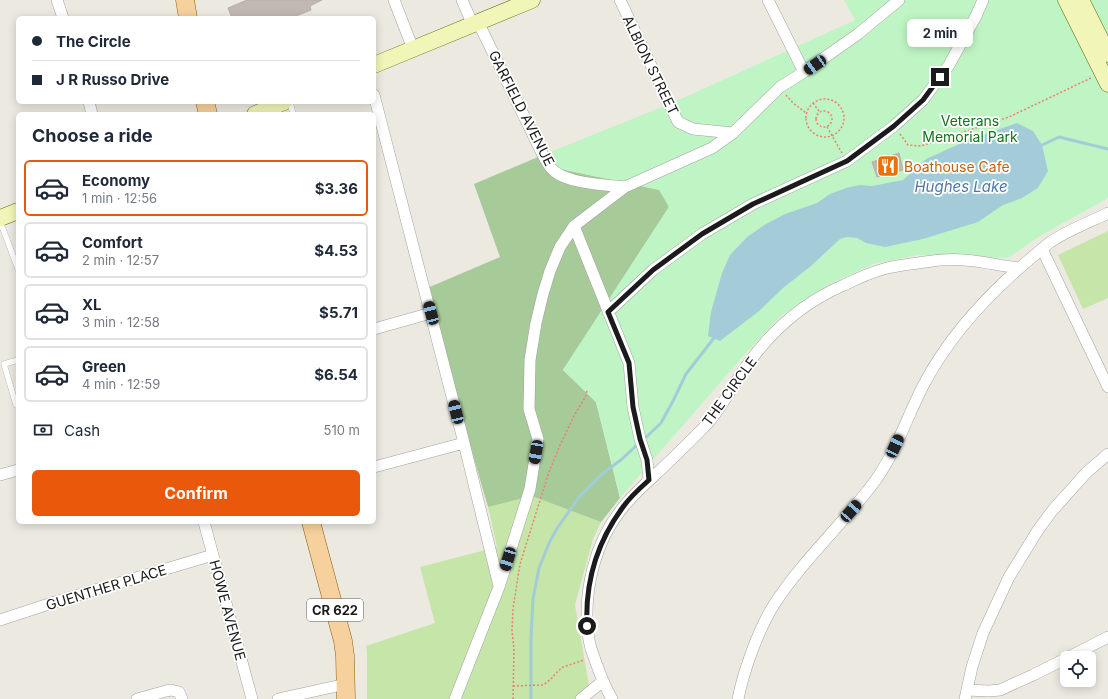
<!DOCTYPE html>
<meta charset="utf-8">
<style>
body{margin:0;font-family:Inter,sans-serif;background:#f6f6f7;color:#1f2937;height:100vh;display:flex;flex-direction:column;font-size:15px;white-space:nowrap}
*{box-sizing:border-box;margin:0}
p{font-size:13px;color:#747a83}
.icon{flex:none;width:22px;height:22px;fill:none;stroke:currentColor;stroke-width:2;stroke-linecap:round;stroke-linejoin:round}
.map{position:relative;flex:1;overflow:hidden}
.panel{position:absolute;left:16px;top:112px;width:360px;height:412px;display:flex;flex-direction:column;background:#fff;border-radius:6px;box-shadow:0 2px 10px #0003}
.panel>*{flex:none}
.top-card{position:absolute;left:16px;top:16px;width:360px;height:88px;border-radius:6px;box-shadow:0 2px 10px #0003;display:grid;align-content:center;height:88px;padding:0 16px;background:#fff}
.buttons{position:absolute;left:1060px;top:651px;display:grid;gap:8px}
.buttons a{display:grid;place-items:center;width:36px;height:36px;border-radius:6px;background:#fff;box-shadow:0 2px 10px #0003;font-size:20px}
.end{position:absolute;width:18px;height:18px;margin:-9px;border:5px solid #1b1b1b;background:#fff;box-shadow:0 0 0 2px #fff}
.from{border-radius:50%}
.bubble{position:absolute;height:28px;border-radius:6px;background:#fff;box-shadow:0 2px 10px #0003;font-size:13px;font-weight:700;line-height:28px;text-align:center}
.car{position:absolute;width:12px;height:24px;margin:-12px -6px;border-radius:5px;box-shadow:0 0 3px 1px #0007;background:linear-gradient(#222 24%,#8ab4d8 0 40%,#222 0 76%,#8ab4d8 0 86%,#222 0)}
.top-card b{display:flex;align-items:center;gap:14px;height:38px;font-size:15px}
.top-card b+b{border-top:1px solid #e0e1e3}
.top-card i{width:10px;height:10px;background:#1f2937}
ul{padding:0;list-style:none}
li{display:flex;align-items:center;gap:12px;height:56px;margin:0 8px 6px;padding:0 8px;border:2px solid #e0e1e3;border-radius:6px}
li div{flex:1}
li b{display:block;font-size:15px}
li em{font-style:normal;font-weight:700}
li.on{border-color:#ea580c}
li>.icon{width:36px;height:36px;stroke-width:1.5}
h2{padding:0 16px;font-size:18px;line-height:48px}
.pay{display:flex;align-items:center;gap:10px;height:44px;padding:0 16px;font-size:15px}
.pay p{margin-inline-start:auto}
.button{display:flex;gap:8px;margin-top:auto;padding:8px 16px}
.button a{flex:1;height:46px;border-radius:6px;background:#ea580c;color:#fff;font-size:16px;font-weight:700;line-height:46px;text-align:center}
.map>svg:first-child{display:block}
</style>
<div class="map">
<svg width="1108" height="699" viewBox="0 0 1108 699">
<rect width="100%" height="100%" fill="#ece9e1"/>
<path fill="#c6e5a9" d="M1108,231V298L1083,309L1058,255Z
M532,496L601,522L593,539L575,605L589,686L580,699H367V652L366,646L435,623L420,567L497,547L488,507Z"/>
<path fill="#a6ca98" d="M545,154L552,167L660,190L669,207L563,370L596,402L620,498L601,522L532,496L488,507L425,289L500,257L474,184Z"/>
<path fill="#bff5c4" d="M844,0H1108V198L1040,236L1008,258L918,255L873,264L828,285L782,315L745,354L620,498L596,402L563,370L669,207L659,190L551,167L545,154L672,103L855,20Z"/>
<path fill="#a4ccd8" d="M1017,123L1033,131L1042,145L1048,171L1038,188L1022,198L1003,205L978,222L923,239L885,247L866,243L857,238L847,237L840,239L811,266L783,288L758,312L720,341L708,336L711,312L722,273L730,255L747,237L766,224L785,214L817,203L830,194L846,188L860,185L872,186L903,180L926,159L968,140Z"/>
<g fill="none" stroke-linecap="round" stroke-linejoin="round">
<path stroke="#a4ccd8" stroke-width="3" d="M1042,145L1059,137L1108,149
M643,440L661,423L673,401L686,374L714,338
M531,699V639L533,599L539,568L550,541L558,527L580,496L602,474L622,459L639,443"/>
</g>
<path fill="#c1b8b1" stroke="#bdb0a5" d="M247,0H322L310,6L311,10L291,18H285L284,16L279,18H232L228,8Z
M899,153L903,170L877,177L872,162Z"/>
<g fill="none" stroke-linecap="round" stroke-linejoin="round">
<g stroke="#a2a2a2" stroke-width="6">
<path id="lane" d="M290,102L293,114
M0,221L18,269
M16,405L4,364L18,360"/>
</g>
<g stroke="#a2a2a2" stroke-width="12">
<path id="street" d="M57,0L63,18
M394,0L413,49
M462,0L473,25
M620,0L678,122L693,129L733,133
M768,0L804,72
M478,22L542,153C545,159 549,167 554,171C569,184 607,185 625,187
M374,95L464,443L499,586
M89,102L92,114
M574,226L629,363L633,407L640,439L647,460L649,480
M1042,249L1108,387
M608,312L653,270L702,234L753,204L847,161L894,126L923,100L949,65L976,16L983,0
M374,329L431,313
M374,467L464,443
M0,475L18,470
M204,522L252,699
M0,620L55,602L213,555
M1067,658L1108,637
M967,690L989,691L1000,690L1033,675L1067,658
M137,699L166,691L171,690L179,692L182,699
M278,699L346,684
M455,699L499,587L530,489L538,439L529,409L530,360L536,323L543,294L550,271L560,247L574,226L625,187L712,148L733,133L780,87L804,72L858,34L899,0
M581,699L603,681
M612,699C604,685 599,672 594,657C592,652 590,646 589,640C582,594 594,541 625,505C634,494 645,484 655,475C673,458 691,441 708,423C722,407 733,385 745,368C770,332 804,302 844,285C858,278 872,272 887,268C899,265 912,264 925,262C938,260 951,259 964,260C982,261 1001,266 1019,268
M738,699C744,669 759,628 775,603C804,559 844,523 875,481C896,452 907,417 923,386C949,336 987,295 1030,259C1036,254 1043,248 1049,243C1066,231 1090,222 1108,213
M965,699L972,667L983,633L1009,577L1038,530L1052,511L1086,473L1108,454"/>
</g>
<g stroke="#5f6a0b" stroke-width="17">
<path id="secondary" d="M1066,0L1108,84
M1081,0L1108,54
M374,65L532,0
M255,114L284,102
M0,218L18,211"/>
</g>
<g stroke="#8b6108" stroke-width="19">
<path id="primary" d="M185,0L188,18
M205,102L208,114
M311,522L343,641L345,656L346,699"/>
</g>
<path stroke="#f17d6e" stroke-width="1.5" stroke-dasharray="2 2" stroke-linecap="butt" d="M786,95L793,103L806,113
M806 118a19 19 0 1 1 38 0a19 19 0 1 1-38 0Z
M813,103L819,111
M816 119a8 8 0 1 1 16 0a8 8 0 1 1-16 0Z
M827,127L842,153
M900,134L908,145L921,146L1009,117L1091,78
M513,686L543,685L551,679L558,671L563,667L584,660
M513,699L514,649L512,631L513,609L520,564L549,472L561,443L575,414L586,396L587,389"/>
<use href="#lane" stroke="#fff" stroke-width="5.5"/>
<use href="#street" stroke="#fff" stroke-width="11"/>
<use href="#secondary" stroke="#f1f5b7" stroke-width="16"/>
<use href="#primary" stroke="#f6d09d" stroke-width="18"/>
</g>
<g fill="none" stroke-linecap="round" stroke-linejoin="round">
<path stroke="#1b1b1b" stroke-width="5" d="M587,626C585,583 597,542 623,507C630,497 640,488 649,480L647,460L640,439L633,407L629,363L608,312L653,270L702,234L753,204L847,161L894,126L923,100L940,77"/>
</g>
<defs>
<g id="restaurant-square" transform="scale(1.15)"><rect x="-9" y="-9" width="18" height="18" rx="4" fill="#e8710a" stroke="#fff"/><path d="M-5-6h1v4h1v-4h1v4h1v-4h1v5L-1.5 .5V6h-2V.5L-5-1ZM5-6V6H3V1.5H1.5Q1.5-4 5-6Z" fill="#fff"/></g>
</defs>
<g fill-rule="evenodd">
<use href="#restaurant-square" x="888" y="166"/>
</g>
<g text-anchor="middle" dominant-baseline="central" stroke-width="3.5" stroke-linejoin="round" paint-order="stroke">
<rect fill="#fff" stroke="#5f5f5f" stroke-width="1" x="307" y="599" width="56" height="22" rx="3"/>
<g font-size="13" font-weight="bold" fill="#1b1b1b">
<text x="335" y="610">CR 622</text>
</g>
<g font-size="14" fill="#1b1b1b" stroke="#fff">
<text transform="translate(651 65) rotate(64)">ALBION STREET</text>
<text transform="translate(522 108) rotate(63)">GARFIELD AVENUE</text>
<text transform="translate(729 391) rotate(-54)">THE CIRCLE</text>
<text transform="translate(106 587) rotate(-17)">GUENTHER PLACE</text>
<text transform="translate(228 610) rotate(75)">HOWE AVENUE</text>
</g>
<g font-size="14" fill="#11721a" stroke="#fff">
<text x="970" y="120">Veterans<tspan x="970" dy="16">Memorial Park</tspan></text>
</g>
<g font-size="14" fill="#c56008" stroke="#fff" text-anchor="start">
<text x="904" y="166">Boathouse Cafe</text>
</g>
<g font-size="15" font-style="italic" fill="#4e79a5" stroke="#fff">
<text x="961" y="186">Hughes Lake</text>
</g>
</g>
</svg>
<div class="buttons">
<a><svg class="icon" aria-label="locate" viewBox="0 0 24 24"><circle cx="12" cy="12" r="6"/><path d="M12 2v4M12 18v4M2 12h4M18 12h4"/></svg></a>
</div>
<i class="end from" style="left:587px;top:626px"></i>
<i class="end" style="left:940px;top:77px"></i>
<div class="bubble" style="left:907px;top:19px;width:66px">2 min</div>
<i class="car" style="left:815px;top:65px;rotate:235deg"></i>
<i class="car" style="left:431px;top:313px;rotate:345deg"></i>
<i class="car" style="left:456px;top:412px;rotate:346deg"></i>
<i class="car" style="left:895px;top:446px;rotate:25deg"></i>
<i class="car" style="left:536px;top:452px;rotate:190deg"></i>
<i class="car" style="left:851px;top:511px;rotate:41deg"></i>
<i class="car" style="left:508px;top:559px;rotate:197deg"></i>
<div class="top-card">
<b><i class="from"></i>The Circle</b>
<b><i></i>J R Russo Drive</b>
</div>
<section class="panel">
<h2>Choose a ride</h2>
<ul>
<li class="on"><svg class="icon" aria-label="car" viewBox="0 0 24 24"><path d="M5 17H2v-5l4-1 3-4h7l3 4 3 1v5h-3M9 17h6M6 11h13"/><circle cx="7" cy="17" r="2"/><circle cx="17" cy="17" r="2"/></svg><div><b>Economy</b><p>1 min · 12:56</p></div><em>$3.36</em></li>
<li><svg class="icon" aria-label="car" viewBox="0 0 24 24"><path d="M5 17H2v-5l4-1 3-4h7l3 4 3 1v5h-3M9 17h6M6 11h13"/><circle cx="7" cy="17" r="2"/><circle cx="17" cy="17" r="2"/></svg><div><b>Comfort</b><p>2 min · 12:57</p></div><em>$4.53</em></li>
<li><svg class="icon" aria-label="car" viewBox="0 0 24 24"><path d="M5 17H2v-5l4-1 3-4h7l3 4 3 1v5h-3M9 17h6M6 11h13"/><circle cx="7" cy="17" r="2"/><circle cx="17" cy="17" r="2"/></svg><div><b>XL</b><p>3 min · 12:58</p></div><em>$5.71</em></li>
<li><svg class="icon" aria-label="car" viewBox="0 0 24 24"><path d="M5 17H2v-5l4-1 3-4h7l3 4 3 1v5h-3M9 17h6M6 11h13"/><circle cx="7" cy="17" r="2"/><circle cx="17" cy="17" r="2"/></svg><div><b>Green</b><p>4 min · 12:59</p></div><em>$6.54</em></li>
</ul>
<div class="pay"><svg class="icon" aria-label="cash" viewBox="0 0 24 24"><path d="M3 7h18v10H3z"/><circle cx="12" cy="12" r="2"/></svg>Cash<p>510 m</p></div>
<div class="button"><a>Confirm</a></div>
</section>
</div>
